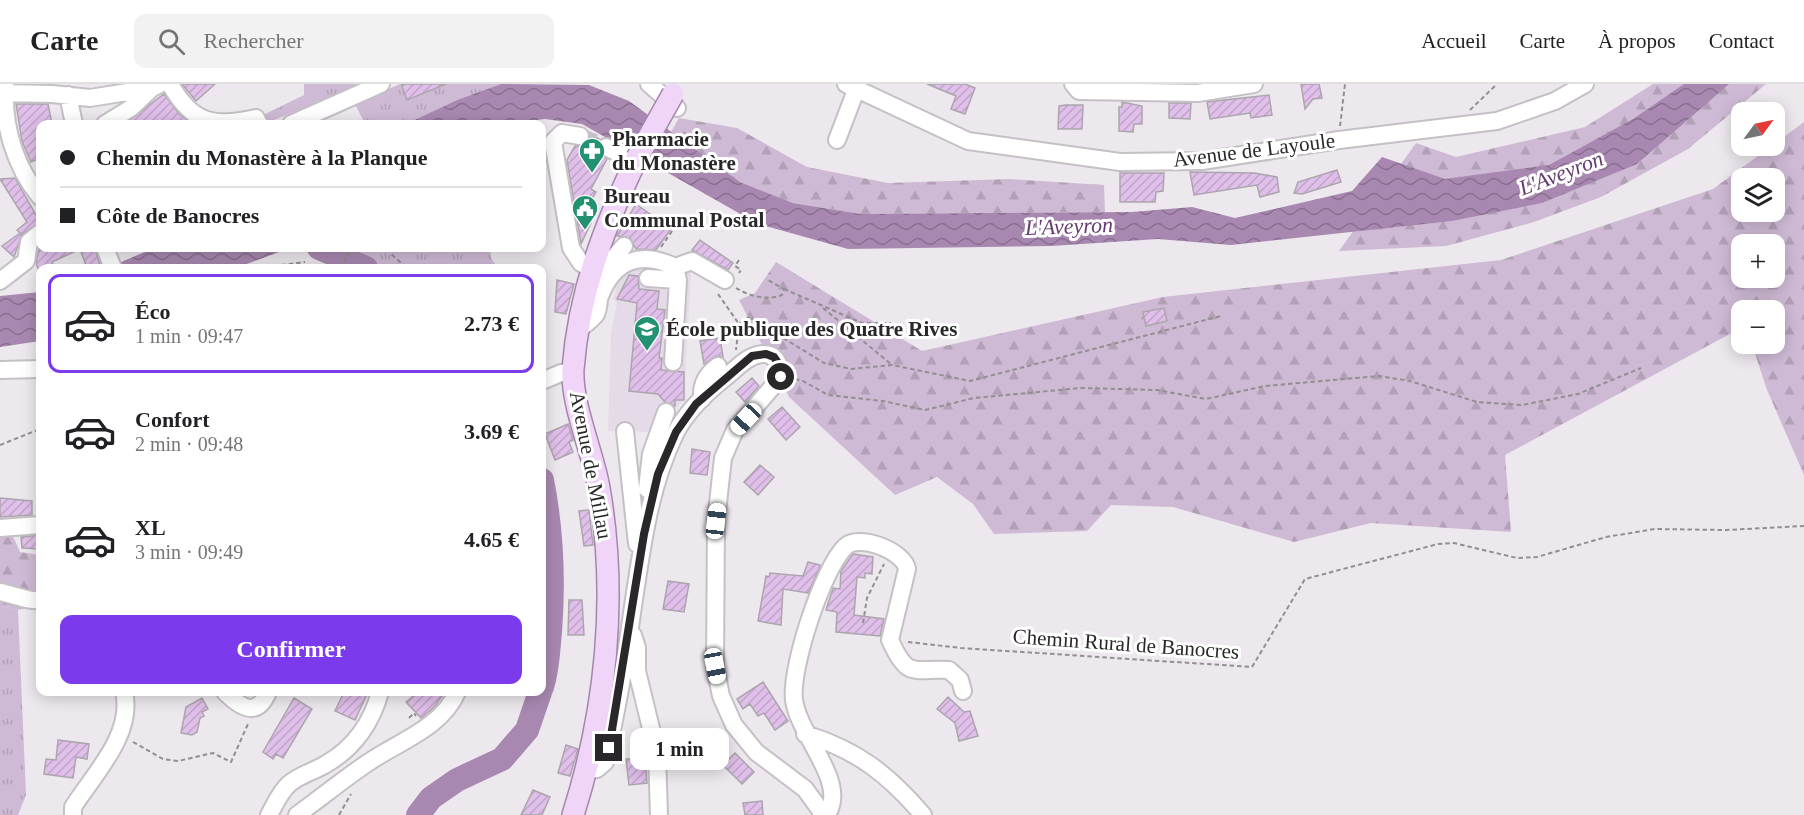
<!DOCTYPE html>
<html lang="fr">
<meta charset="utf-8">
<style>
body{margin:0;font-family:Georgia,serif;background:#f2f2f2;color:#202124;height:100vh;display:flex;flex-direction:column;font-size:22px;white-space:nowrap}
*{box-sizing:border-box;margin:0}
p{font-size:20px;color:#757577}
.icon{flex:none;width:33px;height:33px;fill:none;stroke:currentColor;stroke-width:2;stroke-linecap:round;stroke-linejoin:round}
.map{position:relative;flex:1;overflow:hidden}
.side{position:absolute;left:36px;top:180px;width:510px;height:432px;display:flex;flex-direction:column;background:#fff;border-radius:12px;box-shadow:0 3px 15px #0003}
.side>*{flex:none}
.banner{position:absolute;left:36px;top:36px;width:510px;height:132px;border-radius:12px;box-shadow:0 3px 15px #0003;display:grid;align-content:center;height:132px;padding:0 24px;background:#fff}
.needle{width:39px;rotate:57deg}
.buttons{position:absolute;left:1731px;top:18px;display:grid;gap:12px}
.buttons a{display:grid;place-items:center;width:54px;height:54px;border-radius:12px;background:#fff;box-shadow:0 3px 15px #0003;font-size:30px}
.end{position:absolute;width:27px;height:27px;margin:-14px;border:8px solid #292729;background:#fff;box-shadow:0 0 0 3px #fff}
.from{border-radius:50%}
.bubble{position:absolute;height:42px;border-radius:12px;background:#fff;box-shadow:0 3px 15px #0003;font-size:20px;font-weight:700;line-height:42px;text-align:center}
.car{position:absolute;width:18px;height:36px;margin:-18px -9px;border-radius:8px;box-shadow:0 0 4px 2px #0007;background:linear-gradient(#fff 24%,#345 0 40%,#fff 0 76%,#345 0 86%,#fff 0)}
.banner b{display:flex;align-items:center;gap:21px;height:57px;font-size:22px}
.banner b+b{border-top:2px solid #e0e0e0}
.banner i{width:15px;height:15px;background:#202124}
ul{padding:10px 0 0;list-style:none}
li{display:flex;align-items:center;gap:18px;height:99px;margin:0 12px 9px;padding:0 12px;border:3px solid transparent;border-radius:12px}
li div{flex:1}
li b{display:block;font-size:22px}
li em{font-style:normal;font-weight:700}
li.current{border-color:#7c3aed}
li>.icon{width:54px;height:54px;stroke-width:1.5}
.action{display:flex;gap:12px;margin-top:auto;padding:12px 24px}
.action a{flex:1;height:69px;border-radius:12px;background:#7c3aed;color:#fff;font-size:24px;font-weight:700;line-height:69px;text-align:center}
header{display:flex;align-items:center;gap:36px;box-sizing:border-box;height:84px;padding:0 30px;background:#fff;border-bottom:2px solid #e0e0e0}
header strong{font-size:28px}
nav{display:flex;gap:33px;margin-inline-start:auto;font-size:21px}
.search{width:420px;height:54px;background:#f2f2f2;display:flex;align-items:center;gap:15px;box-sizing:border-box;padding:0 21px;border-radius:12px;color:#757577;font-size:22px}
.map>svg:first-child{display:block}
</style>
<header>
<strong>Carte</strong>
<div class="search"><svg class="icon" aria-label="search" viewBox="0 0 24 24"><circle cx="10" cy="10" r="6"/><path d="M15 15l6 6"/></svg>Rechercher</div>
<nav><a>Accueil</a><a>Carte</a><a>À propos</a><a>Contact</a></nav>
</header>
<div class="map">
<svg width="1804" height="731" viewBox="0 0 1804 731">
<defs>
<pattern id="grass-tufts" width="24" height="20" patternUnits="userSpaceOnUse" patternTransform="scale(1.5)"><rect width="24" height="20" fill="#cfbad5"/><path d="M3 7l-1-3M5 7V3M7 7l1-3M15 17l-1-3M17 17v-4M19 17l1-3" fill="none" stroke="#b2a0b7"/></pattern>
<pattern id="forest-firs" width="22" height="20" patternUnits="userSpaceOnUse" patternTransform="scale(1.5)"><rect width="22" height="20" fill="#cfbad5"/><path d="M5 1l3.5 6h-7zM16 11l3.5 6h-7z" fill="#b2a0b7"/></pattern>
<pattern id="water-waves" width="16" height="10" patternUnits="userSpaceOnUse" patternTransform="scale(1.5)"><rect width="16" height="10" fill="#a888b0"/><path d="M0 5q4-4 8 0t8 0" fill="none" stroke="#896f8f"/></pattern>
<pattern id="building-hatch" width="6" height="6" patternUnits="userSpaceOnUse" patternTransform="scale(1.5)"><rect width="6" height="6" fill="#e0bfea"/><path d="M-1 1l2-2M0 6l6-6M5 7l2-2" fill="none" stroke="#c0a4c9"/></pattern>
</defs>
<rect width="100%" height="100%" fill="#ede8ee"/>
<path fill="#e5dbe8" d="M651,179L691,187L684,316L651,348L608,347L611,249L617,219L613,215L616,205L612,202L619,188Z"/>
<path fill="url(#grass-tufts)" d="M304,0H363L264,40L263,31L304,11Z
M400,0L408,16L428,8L425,0H501L457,16L406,40H365L355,20Z
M337,164H490L491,174L498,184H373Z
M0,522L18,526L26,711L18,731H0Z"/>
<path fill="url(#forest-firs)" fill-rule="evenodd" d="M1653,0H1766L1688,65L1601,113L1534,138L1446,162L1339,167L1416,59L1456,73L1585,43Z
M679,34L737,44L807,83L888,99L1010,95L1104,101L1105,128L861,130L793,119L740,98L671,48Z
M1804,38V391L1767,306L1752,260H1774V226H1742L1741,244L1505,371L1511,448L1371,439L1294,458L1173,423L1111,421L1087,447L994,450L973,420L937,393L895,411L789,313L739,216L755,209L776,178L922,267L1163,213L1501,176L1713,105ZM1742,94H1774V128H1742ZM1742,160H1774V194H1742Z
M0,450H12L20,468L40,471L37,495L40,501V521L18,526L0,522Z"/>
<path fill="url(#water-waves)" d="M501,0L589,1L629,17L740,98L793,119L861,130L1132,128L1192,123L1235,134L1352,107L1382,73L1445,95L1549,81L1633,35L1684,0H1729L1637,80L1542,119L1452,137L1231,161L1158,155L1051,162L848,165L758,140L582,40L545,35L503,40H406L457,16Z
M154,164H290L236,184H107Z
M40,208V257L0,263V212Z"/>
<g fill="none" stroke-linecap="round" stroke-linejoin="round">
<path stroke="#a888b0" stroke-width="24" d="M319,164L366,184
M542,396C552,447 554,496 550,548C548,567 548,585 542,603
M418,731L431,714L457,696L502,675L527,646L540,608"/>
</g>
<path fill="url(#building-hatch)" stroke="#aba6ac" stroke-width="1.5" d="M182,0H215L196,17Z
M401,0H446L407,16Z
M927,0H965L975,4L965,30L951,25L956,12Z
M1301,0H1319L1322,14L1313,15L1305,25Z
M164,10L179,30L192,40H124Z
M1269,11L1272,31L1251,34L1250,29L1210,35L1207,18Z
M1122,18L1142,22V40H1134L1133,48L1119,47V23H1122Z
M1169,19H1191L1190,35L1169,34Z
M16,20H48L52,40H40V74L31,78L22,57Z
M1066,21H1083L1082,45H1058L1059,22Z
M590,51L599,55L596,63L597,68L607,75L591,105L596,108L588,122L591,139L581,160L567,76L575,62H584Z
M1337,86L1341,98L1302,110L1294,109L1298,98Z
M1190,88L1254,89L1277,93L1279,108L1260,113L1257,101L1194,111Z
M1120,89H1164L1163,107L1156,108L1155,118H1120Z
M15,94L36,131L40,130V139L22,150L14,173L2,162L20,149L17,146L27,138L0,95Z
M636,120L671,145L656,166L636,165L630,154L617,152Z
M700,156L733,179L728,186L692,166Z
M40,162L95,164L100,181L87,184L80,165L52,178L54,182L38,185L36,179Z
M629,191L638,192L639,205L659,207L657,225L665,226L659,274H662L661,286L684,288V316H675V322L665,318L658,310L629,307L637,219L617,215Z
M557,196L574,200L566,230L555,228Z
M1164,224L1167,237L1146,242L1143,228Z
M720,254L723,273L716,272L704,280L700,257Z
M752,294L759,302L745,318L736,308Z
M782,323L800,343L786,356L768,335Z
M568,340L573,356L569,358L573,368L555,376L545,350Z
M692,365L710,368L707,391L690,389Z
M760,381L774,393L758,411L744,398Z
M0,414L32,417V431L0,433Z
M589,426L593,461L584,462L579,427Z
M40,451V465L22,464L21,453Z
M853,470L873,473L872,490L865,489V494L857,493L854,531L884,535L880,552L836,548L837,528L826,526L833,504L840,505L841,487Z
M808,478L820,481L819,485L808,509L783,505L781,541L758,537L766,492L769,493L770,489L803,492Z
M668,497L689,500L684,528L663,525Z
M569,516H582L584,551H568Z
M763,598L788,637L775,646L764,629L758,632L750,620L743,625L737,615Z
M344,608H368L355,636L335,627Z
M418,608H445L434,623L421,634L406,618Z
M948,613L964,628L970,627L978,652L959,657L955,639L937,625Z
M202,614L208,625L202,628L204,632L200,634L197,648L192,651L181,649L186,623Z
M294,614L312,625L283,674L276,670L273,675L263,668Z
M58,656L89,660L87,675L76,673L73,694L44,690L46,675L56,676Z
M566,661L578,665L570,692L558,689Z
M735,669L754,688L742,700L723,681Z
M645,674L647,699L629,701L626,675Z
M533,706L550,713L542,731H521Z
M762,717L763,731H745L743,719Z"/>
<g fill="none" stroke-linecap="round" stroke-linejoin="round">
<path stroke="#c6c1c7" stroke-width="16" stroke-dasharray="16 8" stroke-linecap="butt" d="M580,52L606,63"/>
<g stroke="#c5c0c6" stroke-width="20">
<path id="minor" d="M5,0C3,41 14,81 40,113
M170,0C192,39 213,44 256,34L259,40
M649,0L677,24
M846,0L968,57L1120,78L1202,77L1339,56L1497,37L1555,17L1585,0
M1073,0L1079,7L1198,9L1254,0
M0,9L52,10L90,14L152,4L160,0
M68,11L74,40
M105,40L131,24L152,4
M291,40L381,0
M580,52L562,49L553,58L571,164L581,179L590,184
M837,56L856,6
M606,63L635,78
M105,164L113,184
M604,193L609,179L624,162
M648,194L678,196
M0,197L26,177L29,158L40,149
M578,246C584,241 592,236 596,230C599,225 598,217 600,212C614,176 641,166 675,183L692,177L725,196
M673,278L678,196L675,183
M1,286L40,285
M542,297L561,289L573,288
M702,315C701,300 706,291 718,282
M625,347L637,460
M647,405L651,370L666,328
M0,444L40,441
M0,508C12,510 30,518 40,516
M633,551L637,564V587L657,669L659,731
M225,608C241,624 257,634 268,608
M805,650C857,666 888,690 923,731
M587,686L597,685L605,678C617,627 626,574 633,522C642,463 649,404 675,350C686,328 707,308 726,293C737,284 749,270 764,270C777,270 780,283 781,293L735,346L723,374L716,437L715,582L721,612L734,641L756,668L805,705L821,727V731
M821,727L830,725C843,693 799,651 794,616C790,584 823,483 846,462C860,450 904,467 907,485L890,556C908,596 913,584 949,586L960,596L963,607
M73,731V723C94,690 134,650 124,608
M269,731C275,720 280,708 289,700C299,691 315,687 326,680C354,664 372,638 380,608
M297,731C322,713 346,693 372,676C401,657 443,642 457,608"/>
</g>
<g stroke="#a486ac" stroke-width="24">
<path id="major" d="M573,731C606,627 618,513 599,404C593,369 571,320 573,285C579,208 604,143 637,74"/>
</g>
<path stroke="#928e92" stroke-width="2" stroke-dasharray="4.5 3" stroke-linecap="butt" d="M1470,26L1497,0
M1340,42L1345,0
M661,163L681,134
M388,164L391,170L407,184
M739,176L735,182L741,186L739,189
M259,184L305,178
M339,184L353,164
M736,204C749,212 768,217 782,211L784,205L766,195
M784,205L862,239H891
M718,210L739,240L736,266
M823,224L892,281
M739,240L749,233L824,279L851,285L892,281L970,297L1221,232
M795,295L803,297L828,311L883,317L925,326L974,314L1081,304L1157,306L1206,315L1265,302L1379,292L1410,297L1477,318L1522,321L1578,310L1641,284
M0,361L40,345
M863,539L867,514L884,480
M908,558L961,564L1252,583L1305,495L1438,460L1454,459L1517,474L1537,473L1606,453L1655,445L1726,446L1804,442
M409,634L414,629L416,632
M133,658L163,675L178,677L213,669L231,678L248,640
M339,731L351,710"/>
<use href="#minor" stroke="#fff" stroke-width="16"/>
<use href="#major" stroke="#f0d5f8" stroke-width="21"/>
<g stroke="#a486ac" stroke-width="24" stroke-linecap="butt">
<path id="major-bridge" d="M637,74L673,10"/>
</g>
<use href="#major-bridge" stroke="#f0d5f8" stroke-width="21"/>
</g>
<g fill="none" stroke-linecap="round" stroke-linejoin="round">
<path stroke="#292729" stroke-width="8" d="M609,664L644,450L658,390L676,348L696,320L752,272L766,270L774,273L780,282L781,293"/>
</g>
<defs>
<g id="pharmacy-pin" transform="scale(1.35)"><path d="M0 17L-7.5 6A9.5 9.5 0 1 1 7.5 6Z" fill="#239272" stroke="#fff"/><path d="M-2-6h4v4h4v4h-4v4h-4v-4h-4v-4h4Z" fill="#fff"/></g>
<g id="civic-pin" transform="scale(1.35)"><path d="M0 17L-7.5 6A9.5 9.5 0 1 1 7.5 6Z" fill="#239272" stroke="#fff"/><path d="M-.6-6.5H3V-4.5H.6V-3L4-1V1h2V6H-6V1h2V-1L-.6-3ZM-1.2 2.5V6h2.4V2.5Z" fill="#fff"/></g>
<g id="school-pin" transform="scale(1.35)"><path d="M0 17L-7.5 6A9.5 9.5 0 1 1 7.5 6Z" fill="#239272" stroke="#fff"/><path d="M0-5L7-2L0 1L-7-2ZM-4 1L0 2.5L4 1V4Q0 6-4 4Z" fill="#fff"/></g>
</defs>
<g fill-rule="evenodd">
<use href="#pharmacy-pin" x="592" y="67"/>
<use href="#civic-pin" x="585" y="124"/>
<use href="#school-pin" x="647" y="245"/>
</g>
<g text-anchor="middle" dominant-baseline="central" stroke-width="6" stroke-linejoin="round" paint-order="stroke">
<g font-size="21" font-weight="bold" fill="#292729" stroke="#fff" text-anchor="start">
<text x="612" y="55">Pharmacie<tspan x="612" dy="24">du Monastère</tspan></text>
<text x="604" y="112">Bureau<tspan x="604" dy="24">Communal Postal</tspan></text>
<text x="666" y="245">École publique des Quatre Rives</text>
</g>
<g font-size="21" fill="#292729" stroke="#fff">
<text transform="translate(1254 66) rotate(-7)">Avenue de Layoule</text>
<text transform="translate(591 381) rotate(79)">Avenue de Millau</text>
<text transform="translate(1126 560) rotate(4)">Chemin Rural de Banocres</text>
</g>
<g font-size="22" font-style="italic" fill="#653b70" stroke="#fff">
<text transform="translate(1561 89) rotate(-21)">L'Aveyron</text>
<text transform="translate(1069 142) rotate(-2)">L'Aveyron</text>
</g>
</g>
</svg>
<div class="buttons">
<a><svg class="needle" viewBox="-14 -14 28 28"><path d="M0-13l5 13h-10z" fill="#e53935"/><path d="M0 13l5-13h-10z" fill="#757577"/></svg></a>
<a><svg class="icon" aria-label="layers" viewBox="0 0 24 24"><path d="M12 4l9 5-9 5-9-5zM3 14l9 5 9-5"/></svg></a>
<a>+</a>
<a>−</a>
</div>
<i class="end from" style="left:781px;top:293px"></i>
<i class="end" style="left:609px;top:664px"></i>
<div class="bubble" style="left:630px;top:644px;width:99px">1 min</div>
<i class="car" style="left:746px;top:335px;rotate:223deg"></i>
<i class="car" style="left:716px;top:437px;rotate:7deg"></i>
<i class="car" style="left:715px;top:582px;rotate:169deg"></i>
<div class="banner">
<b><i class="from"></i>Chemin du Monastère à la Planque</b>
<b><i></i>Côte de Banocres</b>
</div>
<section class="side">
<ul>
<li class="current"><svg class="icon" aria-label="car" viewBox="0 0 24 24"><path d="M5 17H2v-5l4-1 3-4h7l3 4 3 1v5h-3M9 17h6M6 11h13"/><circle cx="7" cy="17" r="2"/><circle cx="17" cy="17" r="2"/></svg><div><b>Éco</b><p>1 min · 09:47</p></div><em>2.73 €</em></li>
<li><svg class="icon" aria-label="car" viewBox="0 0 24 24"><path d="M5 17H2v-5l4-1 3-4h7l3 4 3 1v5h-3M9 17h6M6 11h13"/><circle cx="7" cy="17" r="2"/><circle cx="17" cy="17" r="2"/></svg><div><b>Confort</b><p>2 min · 09:48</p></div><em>3.69 €</em></li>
<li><svg class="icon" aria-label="car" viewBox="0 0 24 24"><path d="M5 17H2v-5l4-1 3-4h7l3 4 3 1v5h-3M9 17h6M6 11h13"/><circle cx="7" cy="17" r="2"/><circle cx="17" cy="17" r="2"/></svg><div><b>XL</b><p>3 min · 09:49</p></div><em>4.65 €</em></li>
</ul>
<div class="action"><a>Confirmer</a></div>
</section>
</div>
